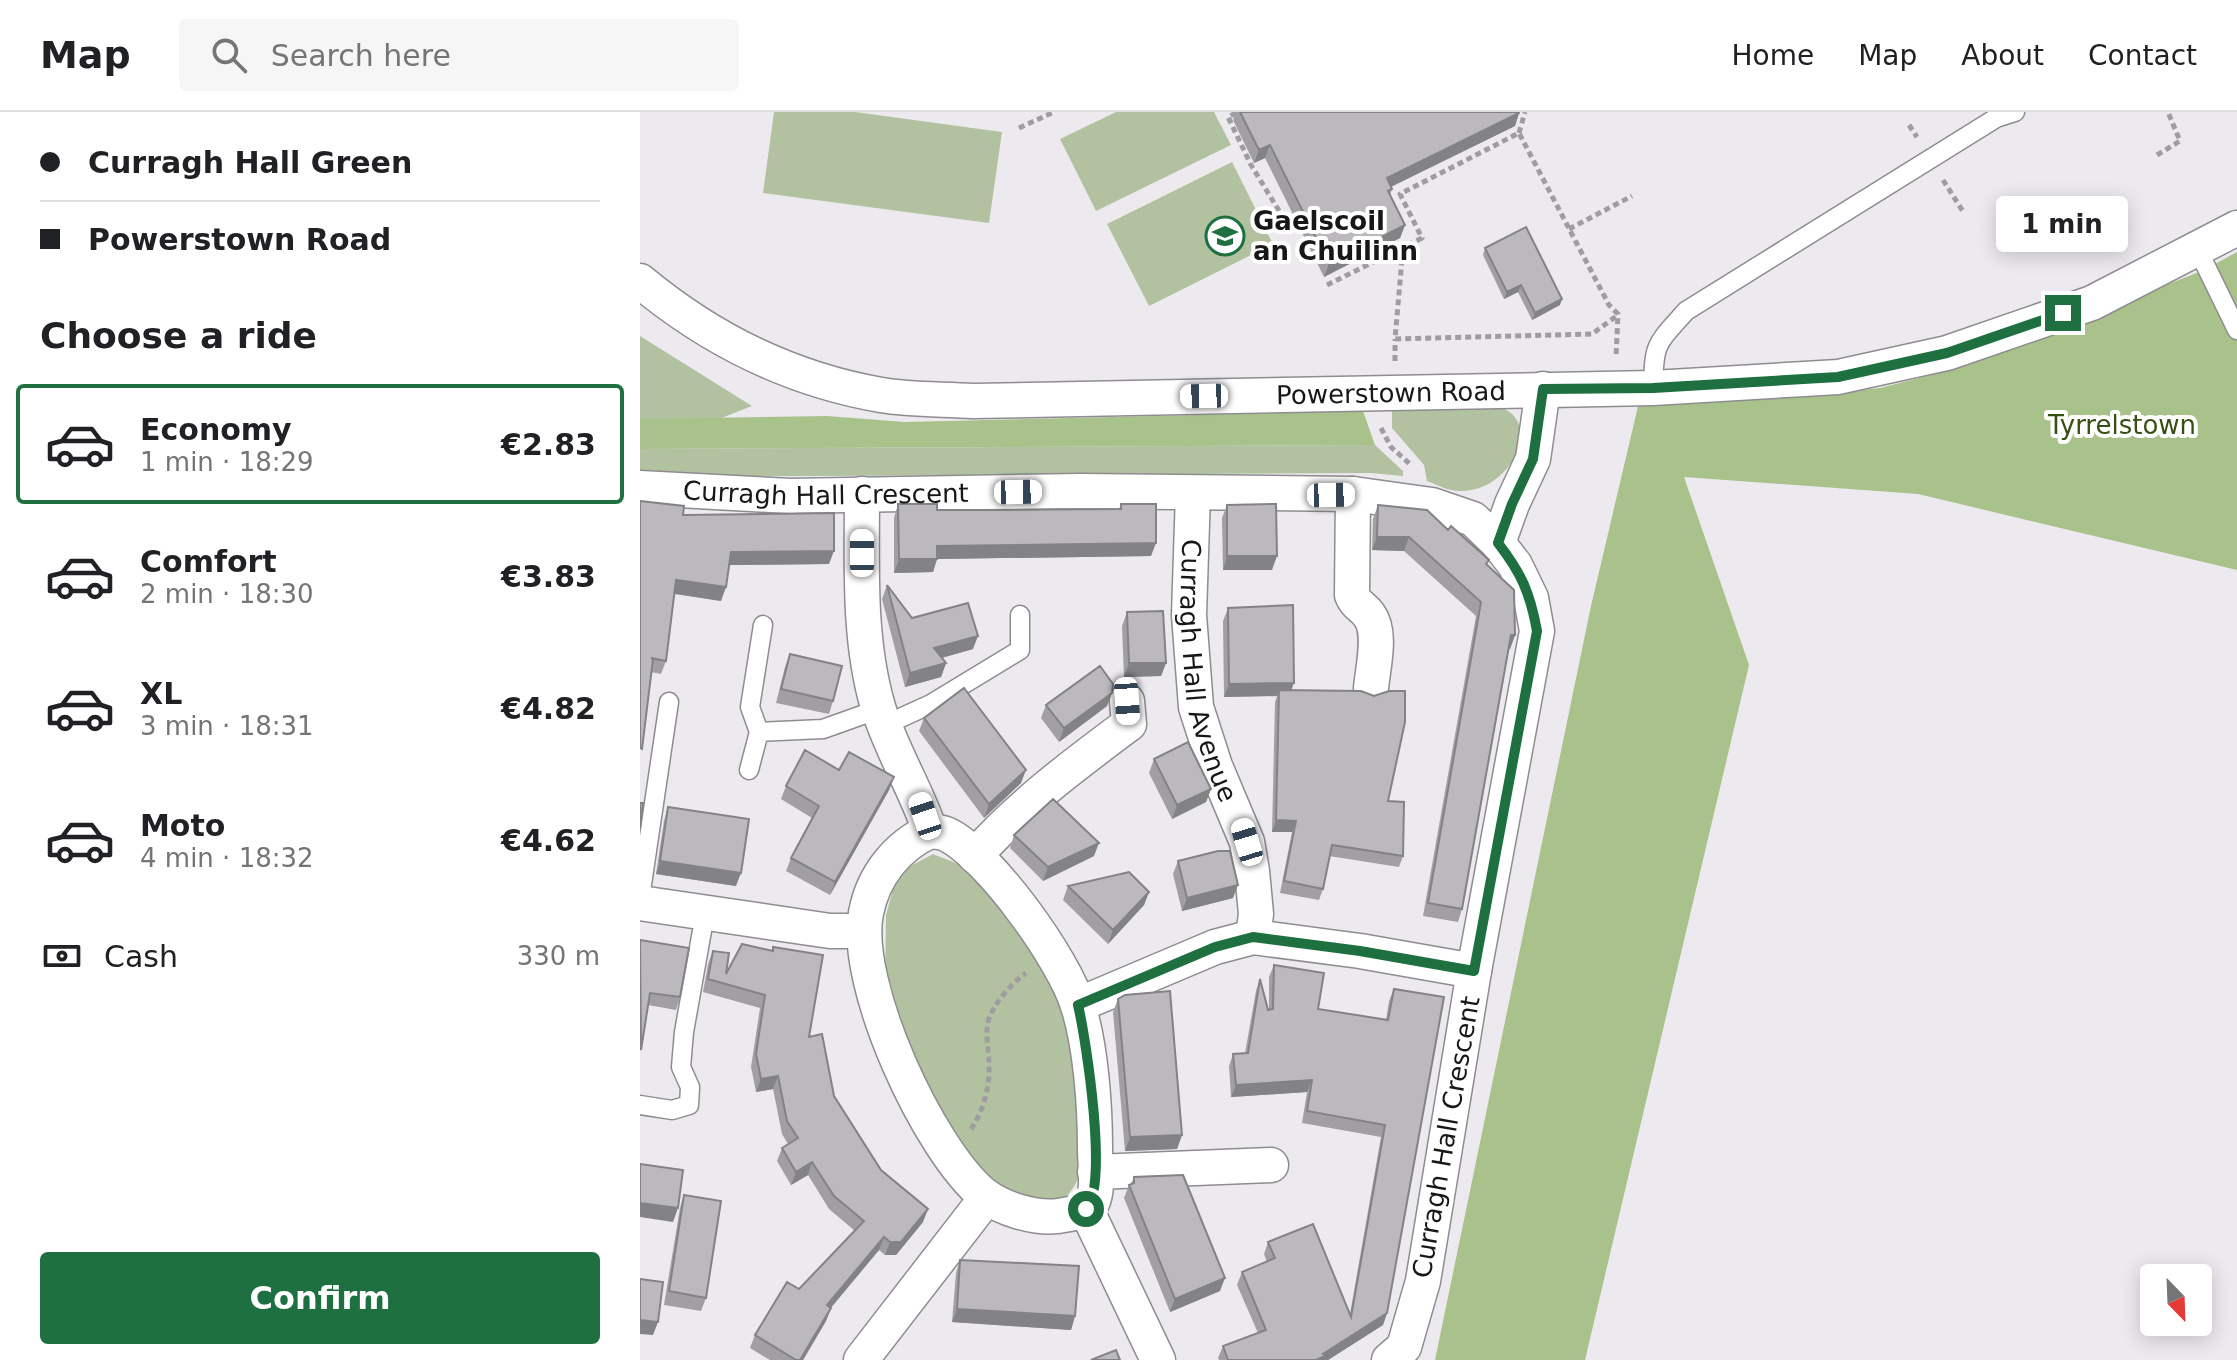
<!DOCTYPE html>
<meta charset="utf-8">
<style>
body{margin:0;font-family:"DejaVu Sans",sans-serif;background:#f6f6f6;color:#202124;height:100vh;display:flex;flex-direction:column;font-size:30px;white-space:nowrap}
*{box-sizing:border-box;margin:0}
p{font-size:26px;color:#757577}
.icon{flex:none;width:44px;height:44px;fill:none;stroke:currentColor;stroke-width:2;stroke-linecap:round;stroke-linejoin:round}
.map{position:relative;flex:1;overflow:hidden}
.side{display:flex;flex-direction:column;background:#fff;width:640px}
.side>*{flex:none}
.banner{display:grid;align-content:center;height:176px;padding:0 40px;background:#fff}
.needle{width:52px;rotate:157deg}
.controls{position:absolute;left:1500px;top:1152px;display:grid;gap:16px}
.controls a{display:grid;place-items:center;width:72px;height:72px;border-radius:8px;background:#fff;box-shadow:0 4px 20px #0003;font-size:40px}
.end{position:absolute;width:36px;height:36px;margin:-18px;border:10px solid #1e7041;background:#fff;box-shadow:0 0 0 4px #fff}
.from{border-radius:50%}
.bubble{position:absolute;height:56px;border-radius:8px;background:#fff;box-shadow:0 4px 20px #0003;font-size:26px;font-weight:700;line-height:56px;text-align:center}
.car{position:absolute;width:24px;height:48px;margin:-24px -12px;border-radius:10px;box-shadow:0 0 6px 2px #0007;background:linear-gradient(#fff 24%,#345 0 40%,#fff 0 76%,#345 0 86%,#fff 0)}
.banner b{display:flex;align-items:center;gap:28px;height:76px;font-size:30px}
.banner b+b{border-top:2px solid #e0e0e0}
.banner i{width:20px;height:20px;background:#202124}
ul{padding:0;list-style:none}
li{display:flex;align-items:center;gap:24px;height:120px;margin:0 16px 12px;padding:0 24px;border:4px solid transparent;border-radius:8px}
li div{flex:1}
li b{display:block;font-size:30px}
li em{font-style:normal;font-weight:700}
li.current{border-color:#1e7041}
li>.icon{width:72px;height:72px;stroke-width:1.5}
h2{padding:0 40px;font-size:36px;line-height:96px}
.pay{display:flex;align-items:center;gap:20px;height:88px;padding:0 40px;font-size:30px}
.pay p{margin-inline-start:auto}
.action{display:flex;gap:16px;margin-top:auto;padding:16px 40px}
.action a{flex:1;height:92px;border-radius:8px;background:#1e7041;color:#fff;font-size:32px;font-weight:700;line-height:92px;text-align:center}
header{display:flex;align-items:center;gap:48px;box-sizing:border-box;height:112px;padding:0 40px;background:#fff;border-bottom:2px solid #e0e0e0}
header strong{font-size:38px}
nav{display:flex;gap:44px;margin-inline-start:auto;font-size:28px}
.search{width:560px;height:72px;background:#f6f6f6;display:flex;align-items:center;gap:20px;box-sizing:border-box;padding:0 28px;border-radius:8px;color:#757577;font-size:30px}
main{display:flex;flex:1;min-height:0}
.map>svg:first-child{display:block}
</style>
<header>
<strong>Map</strong>
<div class="search"><svg class="icon" aria-label="search" viewBox="0 0 24 24"><circle cx="10" cy="10" r="6"/><path d="M15 15l6 6"/></svg>Search here</div>
<nav><a>Home</a><a>Map</a><a>About</a><a>Contact</a></nav>
</header>
<main>
<section class="side">
<div class="banner">
<b><i class="from"></i>Curragh Hall Green</b>
<b><i></i>Powerstown Road</b>
</div>
<h2>Choose a ride</h2>
<ul>
<li class="current"><svg class="icon" aria-label="car" viewBox="0 0 24 24"><path d="M5 17H2v-5l4-1 3-4h7l3 4 3 1v5h-3M9 17h6M6 11h13"/><circle cx="7" cy="17" r="2"/><circle cx="17" cy="17" r="2"/></svg><div><b>Economy</b><p>1 min · 18:29</p></div><em>€2.83</em></li>
<li><svg class="icon" aria-label="car" viewBox="0 0 24 24"><path d="M5 17H2v-5l4-1 3-4h7l3 4 3 1v5h-3M9 17h6M6 11h13"/><circle cx="7" cy="17" r="2"/><circle cx="17" cy="17" r="2"/></svg><div><b>Comfort</b><p>2 min · 18:30</p></div><em>€3.83</em></li>
<li><svg class="icon" aria-label="car" viewBox="0 0 24 24"><path d="M5 17H2v-5l4-1 3-4h7l3 4 3 1v5h-3M9 17h6M6 11h13"/><circle cx="7" cy="17" r="2"/><circle cx="17" cy="17" r="2"/></svg><div><b>XL</b><p>3 min · 18:31</p></div><em>€4.82</em></li>
<li><svg class="icon" aria-label="car" viewBox="0 0 24 24"><path d="M5 17H2v-5l4-1 3-4h7l3 4 3 1v5h-3M9 17h6M6 11h13"/><circle cx="7" cy="17" r="2"/><circle cx="17" cy="17" r="2"/></svg><div><b>Moto</b><p>4 min · 18:32</p></div><em>€4.62</em></li>
</ul>
<div class="pay"><svg class="icon" aria-label="cash" viewBox="0 0 24 24"><path d="M3 7h18v10H3z"/><circle cx="12" cy="12" r="2"/></svg>Cash<p>330 m</p></div>
<div class="action"><a>Confirm</a></div>
</section>
<div class="map">
<svg width="1597" height="1248" viewBox="0 0 1597 1248">
<rect width="100%" height="100%" fill="#edeaef"/>
<path fill="#b2c2a0" d="M134,0H215L362,20L349,111L123,81Z
M476,0H574L591,33L456,99L420,27Z
M592,50L633,132L509,194L467,112Z
M0,224L112,294L79,307H0Z
M856,294C906,306 872,379 822,379C810,380 798,373 787,369L784,353L752,316V298Z
M735,333L763,359V364L730,361L0,365V337Z
M293,742C307,748 331,755 342,766C374,800 406,853 423,896C439,933 448,1027 438,1065C436,1074 430,1080 425,1086L406,1089L370,1083L336,1058L282,974L245,873L246,803L253,777L269,755Z"/>
<path fill="#a9c28b" d="M1597,140V458L1278,382L1044,365L1109,553L945,1248H795L951,494L999,290L1167,284L1240,276L1311,258L1564,158Z
M723,299L735,333L0,337V307L187,304L265,310Z"/>
<g fill="none" stroke-linecap="round" stroke-linejoin="round">
<g stroke="#8e8c90" stroke-width="21">
<path id="lane" d="M1557,136L1597,218
M1013,276C1014,230 1016,233 1046,199L1356,6L1375,0
M123,513L110,595L119,620L183,617L239,597
M245,613L291,592L380,538V503
M109,658L119,620
M0,786L29,590
M0,993L32,998L49,993L50,975L41,955L44,920L65,802"/>
</g>
<g stroke="#8e8c90" stroke-width="37">
<g id="street">
<path id="s1" d="M0,169C71,228 149,267 241,283C270,288 302,287 333,289L1013,276L1198,265L1307,241L1452,191L1597,116"/>
<path id="s2" d="M0,376L150,384L440,379L713,382L792,393L833,407L858,431L875,453L891,486L897,519L834,859L783,1169L764,1235L749,1248"/>
<path id="s3" d="M553,381L549,503L556,595L575,654L607,730L612,759L616,802L613,825"/>
<path d="M222,382C222,453 218,527 238,595C251,638 276,677 290,719"/>
<path d="M713,382L712,483C716,494 723,494 729,503C742,520 733,555 731,576"/>
<path d="M858,431L872,392L893,347L903,277"/>
<path d="M290,719C296,720 303,720 308,723C350,744 425,849 438,894C451,934 455,995 455,1037C455,1052 459,1078 452,1091C446,1101 428,1102 418,1104C395,1107 363,1097 344,1083C289,1038 212,872 226,801C233,764 257,734 290,719Z"/>
<path d="M335,744C380,693 434,653 489,612L487,589"/>
<path d="M0,791L190,819H224"/>
<path d="M438,893L575,835L613,825L720,839L834,859"/>
<path d="M455,1060L631,1053"/>
<path d="M446,1097L518,1248"/>
<path d="M221,1248L347,1085"/>
</g>
</g>
<path stroke="#9f9da1" stroke-width="5" stroke-dasharray="6 4" stroke-linecap="butt" d="M596,1L588,5L611,53L649,115
M1269,13L1277,25
M379,16L414,0
M879,21L885,0
M1517,43L1540,29L1528,0
M1303,68L1324,101
M929,117L992,84
M759,138L762,147L755,227L952,222L978,203
M687,173L782,126L760,82L879,21L969,193L978,202L976,245
M755,249V227
M741,316L751,335L772,354
M331,1017C343,1000 350,975 349,953C349,938 345,925 348,910C352,893 372,871 386,861"/>
<use href="#lane" stroke="#fff" stroke-width="18"/>
<use href="#street" stroke="#fff" stroke-width="34"/>
</g>
<path fill="#a19fa3" d="M596,0H879V1L875,14L751,75L752,77L750,83L765,113L760,126L684,165L625,46L614,51L593,8Z
M845,136L920,193L892,208L878,180L864,187L843,143Z
M0,389L43,403L189,452L89,453L81,489L34,482L26,549L21,562L11,560Z
M258,392L297,398L479,397L481,392L511,444L297,447L293,460L254,461V406Z
M587,393L632,458H583L582,406Z
M738,393L847,453L875,523L870,537H868L822,797L818,810L783,804L836,504L764,439L732,438L733,407Z
M247,473L272,506L333,537L302,546L306,551L301,565L265,575L242,487Z
M588,496L651,578L748,689L763,744L759,755L689,744L683,777L679,788L640,781L652,720H632L635,590L637,584L584,585L583,509Z
M487,500L526,551L521,564L484,565L482,514Z
M150,542L193,589L189,602L136,591L145,555Z
M406,593L467,594L419,630L401,606Z
M284,606L381,671L344,706L279,619Z
M514,647L571,677L566,690L532,707L509,661Z
M199,658L254,665L249,678L190,783L146,759L151,746L172,706L141,687L146,674Z
M28,695L96,774L16,762L24,709Z
M374,723L454,744L403,769L370,736Z
M538,749L593,786L542,799L533,762Z
M428,774L509,780L504,793L468,832L423,788Z
M0,828L40,885L36,898L8,893L0,940Z
M102,832L169,925L194,984L241,1058L283,1110L256,1143H245L239,1138L191,1196L186,1209L163,1248H130L110,1236L115,1223L215,1119L189,1097L168,1063L151,1073L137,1049L142,1036L148,1032L142,1022L133,977L116,980L111,955L120,896L63,880L68,852L73,839L86,862Z
M634,853L678,897L746,908L749,889L754,877L747,1201L743,1213L688,1248H579L578,1246L583,1234L618,1221L597,1173L602,1160L627,1150L624,1142L628,1130L710,1202L741,1025L662,1011L667,980L591,985L589,954L593,942L605,941L616,879L620,867L629,898V865Z
M478,887L542,1023L537,1037L485,1039L473,900Z
M494,1065L580,1179L530,1200L484,1086L489,1073L491,1072Z
M44,1083L66,1186L61,1199L24,1193L40,1096Z
M320,1148L435,1204L431,1218L312,1210L316,1161Z"/>
<path fill="#838284" d="M879,1L875,14L742,79L747,66Z
M630,33L625,46L614,51L619,38Z
M765,113L760,126L684,165L689,152Z
M881,173L878,180L864,187L867,180Z
M922,187L920,193L892,208L895,201Z
M737,425H769L764,439L732,438Z
M516,431L511,444L297,447L293,460L254,461L259,447L297,434Z
M194,439L189,452L86,453L91,440Z
M587,444H637L632,458H583Z
M36,468L86,475L81,489L31,481Z
M871,523H875L870,537L866,536Z
M338,524L333,537L290,549L294,536Z
M306,551L301,565L265,575L270,561Z
M489,551H526L521,564L484,565Z
M654,571L649,584L639,578L637,584L584,585L589,572Z
M472,581L467,594L419,630L424,616Z
M386,658L381,671L344,706L349,692Z
M254,665L249,678L190,783L195,770Z
M571,677L566,690L532,707L537,693Z
M636,708L656,709L652,720H632Z
M459,731L454,744L403,769L408,755Z
M20,749L101,761L96,774L16,762Z
M598,773L593,786L542,799L547,786Z
M509,780L504,793L468,832L473,818Z
M138,964L133,977L116,980L121,967Z
M672,968L667,980L591,985L596,973Z
M542,1023L537,1037L485,1039L490,1025Z
M172,1050L168,1063L151,1073L156,1060Z
M0,1091L38,1096L33,1110L0,1105Z
M288,1097L283,1110L256,1143H245L250,1130Z
M244,1125L239,1138L182,1206L187,1193Z
M585,1166L580,1179L530,1200L535,1187Z
M191,1196L186,1209L163,1248H160Z
M317,1197L435,1204L431,1218L312,1210Z
M747,1201L743,1213L688,1248H676L683,1242Z
M0,1208L18,1210L13,1223L0,1222Z"/>
<path fill="#bbb9bd" stroke="#838284" stroke-width="2" d="M600,0H879V1L747,66L752,77L748,79L765,113L689,152L630,33L619,38Z
M886,115L922,187L895,201L881,173L867,180L845,136Z
M0,389L44,394L43,403L194,401V439L91,440L86,475L36,468L26,549L11,546L13,547L2,637L0,636Z
M258,392H297V398H341L481,397V392H516V431L297,434V447H259Z
M636,392L637,444H587V393Z
M738,393L787,398L808,418L811,414L849,448L846,452L874,478L875,523H871L822,797L788,791L841,490L769,425H737Z
M247,473L272,506L328,491L338,524L294,536L306,551L270,561Z
M653,493L654,571L589,572L588,496Z
M523,499L526,551H489L487,500Z
M150,542L202,554L193,589L141,577Z
M460,554L473,572L472,581L424,616L406,593Z
M324,576L386,658L349,692L284,606Z
M639,578L721,579L734,584L749,579H765V610L748,689L764,690L763,744L692,733L683,777L644,769L656,709L636,708Z
M548,630L571,677L537,693L514,647Z
M165,638L199,658L209,640L254,665L195,770L151,746L179,694L146,674Z
M413,687L459,731L408,755L374,723Z
M0,691H3L0,717Z
M28,695L109,707L101,761L20,749Z
M578,739H590L598,773L547,786L538,749Z
M489,760L509,780L473,818L428,774Z
M0,828L49,836L40,885L10,881L1,938Z
M102,832L133,839V835L183,843L169,925L182,922L194,984L241,1058L288,1097L261,1130H250L244,1125L187,1193L191,1196L160,1248H156L115,1223L147,1170L159,1177L224,1109L194,1084L172,1050L156,1060L142,1036L158,1026L147,1009L138,964L121,967L116,942L125,883L68,867L73,839L89,841L86,862Z
M634,853L684,861L678,897L748,908L754,877L804,885L747,1201L683,1242L685,1244L676,1248H588L583,1234L626,1218L602,1160L635,1146L628,1130L673,1112L711,1205L745,1013L667,999L672,968L596,973L593,942L608,941L620,867L628,898L633,897Z
M530,879L542,1023L490,1025L478,887L485,883Z
M0,1052L43,1058L38,1096L0,1091Z
M543,1063L585,1166L535,1187L489,1073L494,1071V1065Z
M44,1083L81,1089L66,1186L29,1179Z
M320,1148L439,1154L435,1204L317,1197Z
M0,1167L23,1170L18,1210L0,1208Z
M476,1238L480,1248H451Z"/>
<g fill="none" stroke-linecap="round" stroke-linejoin="round">
<path stroke="#1e7041" stroke-width="10" d="M446,1097C469,1076 446,927 438,893L575,835L613,825L720,839L834,859L897,519C890,481 882,462 858,431L872,392L893,347L903,277L1013,276L1198,265L1307,241L1423,201"/>
</g>
<defs>
<g id="school-ring" transform="scale(2)"><circle r="9.5" fill="#fff" stroke="#1e7041" stroke-width="1.5"/><path d="M0-5L7-2L0 1L-7-2ZM-4 1L0 2.5L4 1V4Q0 6-4 4Z" fill="#1e7041"/></g>
</defs>
<g fill-rule="evenodd">
<use href="#school-ring" x="585" y="124"/>
</g>
<g text-anchor="middle" dominant-baseline="central" stroke-width="8" stroke-linejoin="round" paint-order="stroke">
<g font-size="26" font-weight="bold" fill="#181718" stroke="#fff" text-anchor="start">
<text x="613" y="109">Gaelscoil<tspan x="613" dy="30">an Chuilinn</tspan></text>
</g>
<g font-size="26" fill="#181718" stroke="#fff">
<text stroke="none"><textPath href="#s1" startOffset="780">Powerstown Road</textPath></text>
<text stroke="none"><textPath href="#s2" startOffset="186">Curragh Hall Crescent</textPath></text>
<text stroke="none"><textPath href="#s3" startOffset="180">Curragh Hall Avenue</textPath></text>
<text transform="translate(806 1025) rotate(-80)">Curragh Hall Crescent</text>
</g>
<g font-size="26" fill="#384f14" stroke="#fff">
<text x="1482" y="313">Tyrrelstown</text>
</g>
</g>
</svg>
<div class="controls">
<a><svg class="needle" viewBox="-14 -14 28 28"><path d="M0-13l5 13h-10z" fill="#e53935"/><path d="M0 13l5-13h-10z" fill="#757577"/></svg></a>
</div>
<i class="end from" style="left:446px;top:1097px"></i>
<i class="end" style="left:1423px;top:201px"></i>
<div class="bubble" style="left:1356px;top:84px;width:132px">1 min</div>
<i class="car" style="left:564px;top:284px;rotate:269deg"></i>
<i class="car" style="left:378px;top:380px;rotate:89deg"></i>
<i class="car" style="left:691px;top:383px;rotate:89deg"></i>
<i class="car" style="left:222px;top:441px;rotate:0deg"></i>
<i class="car" style="left:487px;top:589px;rotate:176deg"></i>
<i class="car" style="left:285px;top:704px;rotate:341deg"></i>
<i class="car" style="left:607px;top:730px;rotate:343deg"></i>
</div>
</main>
